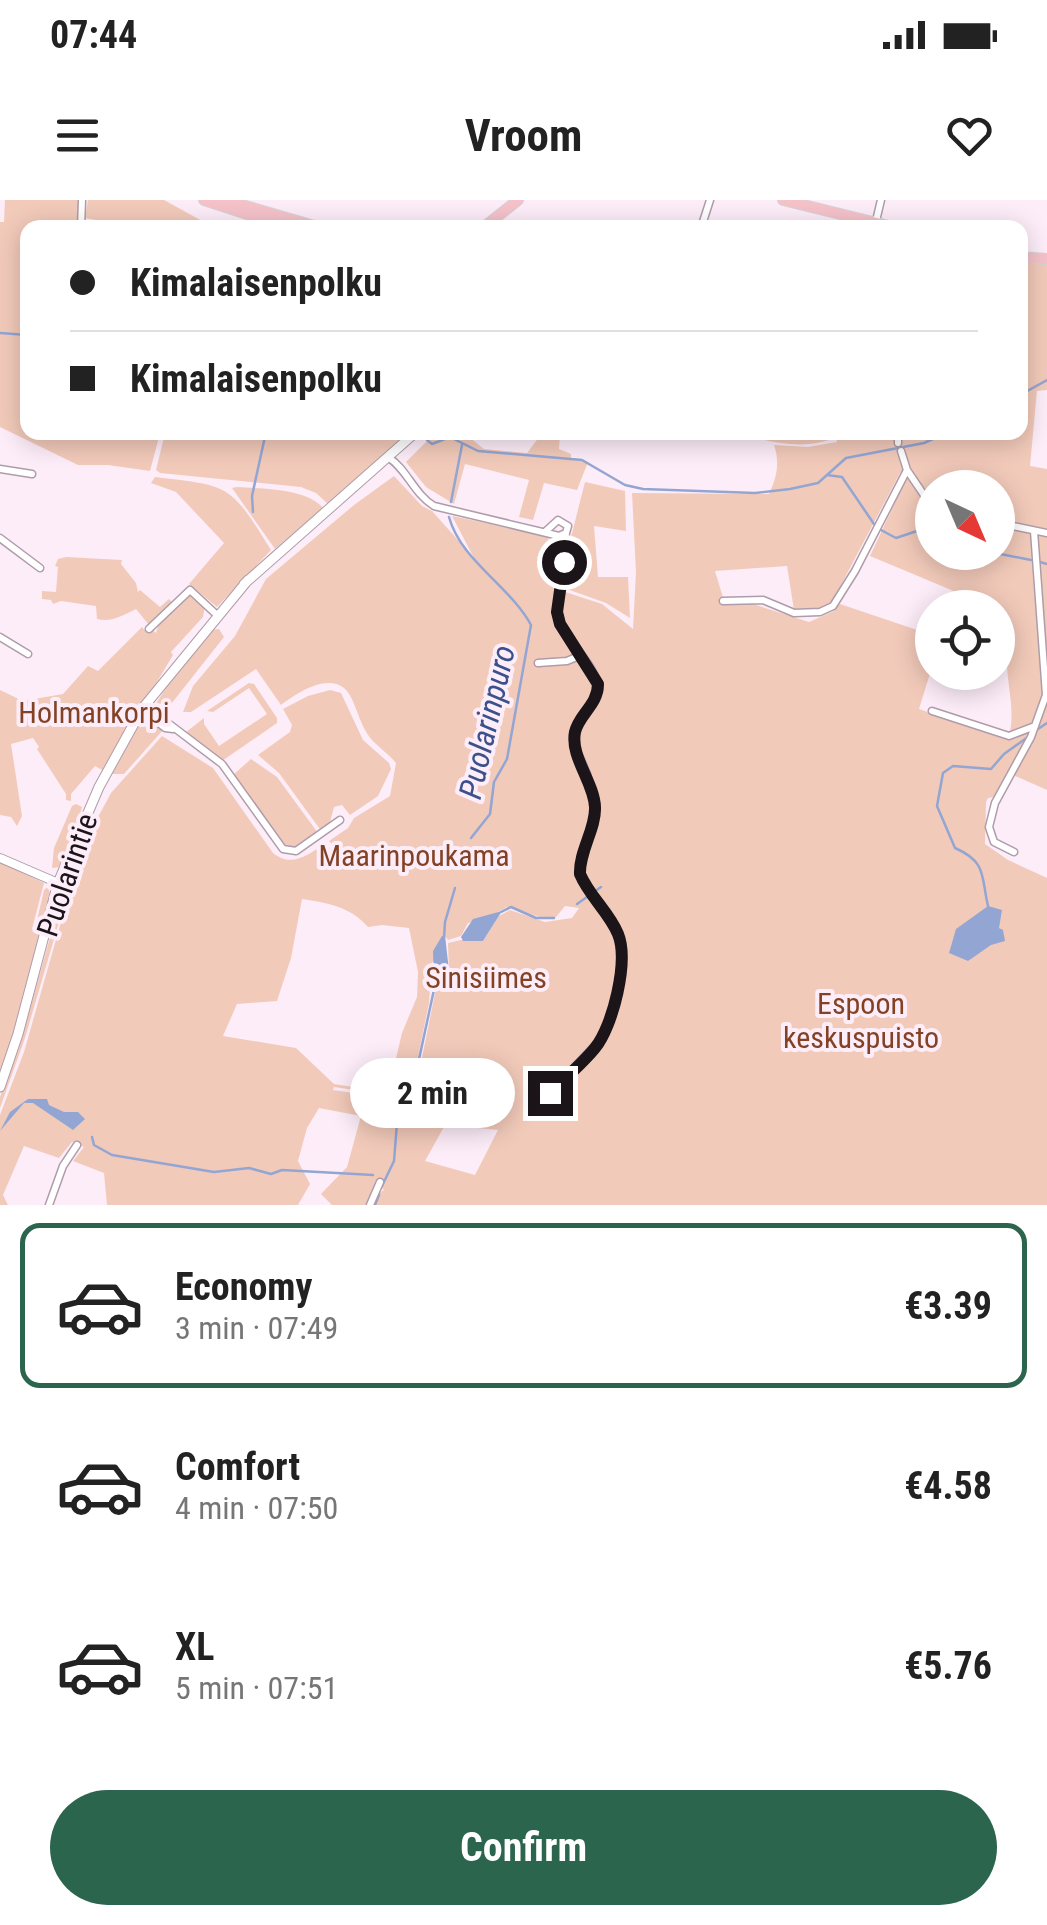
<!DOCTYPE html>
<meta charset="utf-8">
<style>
body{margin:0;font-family:"Roboto Condensed",sans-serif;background:#f2f2f2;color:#222;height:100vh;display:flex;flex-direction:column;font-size:38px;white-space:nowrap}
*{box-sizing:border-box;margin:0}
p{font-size:32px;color:#767676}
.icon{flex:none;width:55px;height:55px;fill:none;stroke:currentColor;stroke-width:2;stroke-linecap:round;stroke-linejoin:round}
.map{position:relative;height:1005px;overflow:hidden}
.drawer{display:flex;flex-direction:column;background:#fff;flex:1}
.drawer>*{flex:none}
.top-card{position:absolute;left:20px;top:20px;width:1008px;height:220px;border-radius:20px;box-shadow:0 5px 25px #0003;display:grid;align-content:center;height:220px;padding:0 50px;background:#fff}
.needle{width:65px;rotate:136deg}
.controls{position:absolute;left:915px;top:270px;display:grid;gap:20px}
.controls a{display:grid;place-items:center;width:100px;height:100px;border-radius:50%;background:#fff;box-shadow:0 5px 25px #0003;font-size:50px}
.end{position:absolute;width:45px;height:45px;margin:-22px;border:12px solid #1b1419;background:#fff;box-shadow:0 0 0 5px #fff}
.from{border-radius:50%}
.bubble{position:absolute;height:70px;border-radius:35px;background:#fff;box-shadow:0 5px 25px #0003;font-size:32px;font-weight:700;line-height:70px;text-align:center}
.top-card b{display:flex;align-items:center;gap:35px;height:95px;font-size:38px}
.top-card b+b{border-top:2px solid #e0e0e0}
.top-card i{width:25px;height:25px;background:#222}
ul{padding:18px 0 0;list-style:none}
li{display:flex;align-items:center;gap:30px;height:165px;margin:0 20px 15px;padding:0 30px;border:5px solid transparent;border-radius:20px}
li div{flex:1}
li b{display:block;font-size:38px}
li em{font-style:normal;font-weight:700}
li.active{border-color:#2c654e}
li>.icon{width:90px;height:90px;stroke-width:1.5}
.primary-button{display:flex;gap:20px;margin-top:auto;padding:20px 50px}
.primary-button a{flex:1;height:115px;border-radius:60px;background:#2c654e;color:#fff;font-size:40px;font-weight:700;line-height:115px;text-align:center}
.status{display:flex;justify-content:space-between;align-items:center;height:70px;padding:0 50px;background:#fff;direction:ltr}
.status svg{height:28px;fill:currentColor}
header{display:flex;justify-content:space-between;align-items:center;height:130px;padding:0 50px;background:#fff;font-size:45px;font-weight:700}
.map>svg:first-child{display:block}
</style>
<div class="status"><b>07:44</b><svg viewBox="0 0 49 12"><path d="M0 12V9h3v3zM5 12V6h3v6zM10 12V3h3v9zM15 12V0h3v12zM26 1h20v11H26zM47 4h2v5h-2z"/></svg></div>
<header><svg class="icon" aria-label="menu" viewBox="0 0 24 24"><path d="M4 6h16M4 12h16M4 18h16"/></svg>Vroom<svg class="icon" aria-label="heart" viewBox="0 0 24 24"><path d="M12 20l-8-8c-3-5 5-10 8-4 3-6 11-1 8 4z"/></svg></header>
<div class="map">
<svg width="1047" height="1005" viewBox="0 0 1047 1005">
<rect width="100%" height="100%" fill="#fdedf9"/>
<path fill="#f2caba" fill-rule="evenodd" d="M5,0H79L77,27L28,28V232L160,233L150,271L108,265H78L0,227V22H4Z
M88,0H164L204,22L203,27H133L85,18Z
M1020,62L1047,63V190L1037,191L1030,266L1047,269V331L998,321V288H932V303L916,281L903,251L907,270L900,273L832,402L822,408L794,410L787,366L715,371L725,404H753L809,422L832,412L840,404L932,435V467L919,509L1008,539C1017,512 1006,485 1007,457L998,446V408L982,407L980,402L870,356L907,277L932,310V352H998V326L1047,336V590L1013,575L1002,583L995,597L988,598L986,602L985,644L1008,660L1047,678V1005H374L379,993L384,990L380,986L368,1005H332L321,994L347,967L361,916L319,908L307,928L298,961L310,984L298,1005H107L104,973L73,961L84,947L72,942L59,958L24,946L3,995L8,1005H0V915L24,852L69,694L97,619L111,593L162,536L213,568L273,653C292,668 307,655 325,644L336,653L359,660L338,650L329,641L348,628L354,618L390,596L396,563C388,553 375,545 368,535C359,522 356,503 347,491C329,471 296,494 281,505L256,469L191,512H183L193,486L235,436L266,379L354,305L394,276L422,306L432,311L474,358L452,316L549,336L542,376L560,379L559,390L602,404L633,429L636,372L632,293L769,294C777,277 780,263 774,245L808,247L837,242L836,237C803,252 768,241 735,233L1020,232ZM302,699C328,703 351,707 368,727L382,725L409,728L418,772L417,797L402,833L389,888L384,892L334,884L296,848L223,836L237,804L277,801L291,758ZM565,706L579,708L572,718L545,722L510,710L499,716L483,741L461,740L448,743L449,771L436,788L419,873L409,898L428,897L510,908L507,915L333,890L334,887L404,897L415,871L429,803L432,763L445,736L448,740L461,736L468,723L489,717L507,707L543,718L556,717ZM445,925L498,930L475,975L425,961Z
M165,233H412L328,304L316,293L301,287L160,273L156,270Z
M560,233L559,249L571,254V259L588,262L577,290L544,283L533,320L519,317L529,280L465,264L454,304L426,287L406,262L435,233H464L484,249L527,253L542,233Z
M155,277C231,286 230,284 271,350L217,407L189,384L224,343L176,292L151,283Z
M585,282L625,291L626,331L594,326L598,377H628L630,418L606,403L564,388L568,349Z
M237,287C262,289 306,288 323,308L275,349L232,288Z
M66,357L122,360L121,364L136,383L138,392L140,390L160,407L169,399L172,402L149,425L136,409C123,415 112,423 97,419L96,406L61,401L53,404L51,400L42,399V391L56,392L58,367L55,366L58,359Z
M189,393L205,406L203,417L171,452L173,455L104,571L95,566L71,594V601L66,600V594L37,549L39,547L33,538L11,544L22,616L17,626L11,617L0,615V490L23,501L63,494L88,466L98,471L142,427L147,433L152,430L156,433L160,420Z
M219,429L224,437L164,513L161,512L157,502L172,479L211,430Z
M249,483L254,484L277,518V523L222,561L186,532L204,518V524L219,546L267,514L249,488L213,512L207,511Z
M330,490L341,493L363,540L389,563L391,569L378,596L350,615L342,605L334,607L329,626L322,632L279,573L258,555L290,532L292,525L283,509L308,496Z
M147,521L163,530L124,574H111L137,525Z
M251,559L277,577L318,633L295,648L283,645L233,575Z
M76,604L82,607L74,637L60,667L52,668L54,648L72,606Z
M0,662L44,683L32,729H35L44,690L48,687L50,694L29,785L0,878Z
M74,671L25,838L0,908V897L26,823L67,677Z"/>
<path fill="#93a6d3" d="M988,706L1002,710L999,728L1003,730L1005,741L991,745L968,761L949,753L956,729Z
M502,711L483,741H463L461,737L473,719Z
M445,735L449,771L434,788L433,751L442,736Z
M28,899H47L49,905L64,912H78L85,919L73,930L33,903H24L0,931L10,912Z"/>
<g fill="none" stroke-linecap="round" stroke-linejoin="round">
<path stroke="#93a6d3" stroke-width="2.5" d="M0,133L28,135
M1020,195L1047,180
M427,240L432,244L450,237L478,251L582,260L625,285L643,289L755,293L790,289L818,283L846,258L924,243L948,232
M827,275L842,277L874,324
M451,302L462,245
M253,312L252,296L266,232
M449,317C461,361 510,386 531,425L507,559L494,582L490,614L471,638
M881,330L896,338L917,331H932
M990,352L1031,360
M1040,362L1047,364
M1038,529L1047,523
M577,704L601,687
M988,706C981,676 987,662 955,648L937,606L943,573L953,566L991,569L1004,554L1028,537
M501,712L511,707L536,718H554
M444,738L445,722L455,688
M92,937L94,945L112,955L214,972L249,968L271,974L282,970L373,975
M382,986L394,961L397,923L416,873L435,785
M375,1005L379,995"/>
<g stroke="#af9caa" stroke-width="9">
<path id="minor" d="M876,21L881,0
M81,28L82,0
M701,28L710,0
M898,232V243
M901,251L907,270L932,307
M389,258C406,268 414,294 434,306L559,336L566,333L568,326L558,320L546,331
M0,269L32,274
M998,323L1047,333
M0,338L40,368
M723,401L763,400L794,413L820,412L833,406L855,371L907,270
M149,429L190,390L218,416
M0,437L28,454
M538,463L567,461L581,455
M143,509L149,510L168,523L222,564L283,649L296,651L340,620
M142,510L165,528L173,529
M932,511L1009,536L1035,526
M1014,652L994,642L989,627L995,603L1031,537L1046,495L1034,331
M541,909L550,893L601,839L613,811L620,773L621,748L618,733L579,674L596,611L587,574L575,546V532L599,491C596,461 563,442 557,412L566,333
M49,1005L63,966L77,945
M370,1005L380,982"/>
</g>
<g stroke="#af9caa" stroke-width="10">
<path id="tertiary" d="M0,658L58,683"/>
</g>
<g stroke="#af9caa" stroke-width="11">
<path id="secondary" d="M244,384L416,232
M0,887L18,834L58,683L99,587L142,509L248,380"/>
</g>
<g stroke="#d6d5d6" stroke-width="12">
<path id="primary" d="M204,0L290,28
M225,0L321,28
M783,0L897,28
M483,28L518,0
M1020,57L1047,59"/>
</g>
<use href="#minor" stroke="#fff" stroke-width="6"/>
<use href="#tertiary" stroke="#fff" stroke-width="8"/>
<use href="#secondary" stroke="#fff" stroke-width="9"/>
<use href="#primary" stroke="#f5c2ca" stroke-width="10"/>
</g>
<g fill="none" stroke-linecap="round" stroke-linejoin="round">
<path stroke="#1b1419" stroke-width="12" d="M550,893C565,878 582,864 595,848C613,826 629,761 618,734C609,712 589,696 580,674C579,651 596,629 595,607C594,582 570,557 575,532C579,514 598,505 598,484L560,424L557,412L564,362"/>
</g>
<g text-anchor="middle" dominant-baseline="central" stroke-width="8" stroke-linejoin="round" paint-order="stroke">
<g font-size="30" fill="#844225" stroke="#fdedf9">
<text x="94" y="512">Holmankorpi</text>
<text x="414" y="655">Maarinpoukama</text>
<text x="486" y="777">Sinisiimes</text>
<text x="861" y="803">Espoon<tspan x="861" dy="34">keskuspuisto</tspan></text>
</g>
<g font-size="30" fill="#1b1419" stroke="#fdedf9">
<text transform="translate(67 675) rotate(-71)">Puolarintie</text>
</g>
<g font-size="32" font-style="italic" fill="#3b518b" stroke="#fdedf9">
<text transform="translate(487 522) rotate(-77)">Puolarinpuro</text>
</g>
</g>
</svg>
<div class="controls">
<a><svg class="needle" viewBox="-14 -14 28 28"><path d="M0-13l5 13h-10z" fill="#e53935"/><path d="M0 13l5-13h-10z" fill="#767676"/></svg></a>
<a><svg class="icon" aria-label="locate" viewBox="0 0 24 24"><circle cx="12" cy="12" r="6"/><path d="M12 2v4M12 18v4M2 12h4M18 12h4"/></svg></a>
</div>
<i class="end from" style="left:564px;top:362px"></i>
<i class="end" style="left:550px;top:893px"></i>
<div class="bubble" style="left:350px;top:858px;width:165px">2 min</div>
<div class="top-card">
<b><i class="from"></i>Kimalaisenpolku</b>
<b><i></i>Kimalaisenpolku</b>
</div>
</div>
<section class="drawer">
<ul>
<li class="active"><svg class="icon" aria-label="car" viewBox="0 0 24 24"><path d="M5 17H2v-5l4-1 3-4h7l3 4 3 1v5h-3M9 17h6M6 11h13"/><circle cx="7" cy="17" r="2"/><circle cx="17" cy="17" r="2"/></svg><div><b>Economy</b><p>3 min · 07:49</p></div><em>€3.39</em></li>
<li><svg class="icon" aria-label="car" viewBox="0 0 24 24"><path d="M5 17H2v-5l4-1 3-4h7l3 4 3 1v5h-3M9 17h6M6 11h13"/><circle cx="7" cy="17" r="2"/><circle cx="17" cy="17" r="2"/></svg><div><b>Comfort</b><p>4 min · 07:50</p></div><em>€4.58</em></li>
<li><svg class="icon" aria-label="car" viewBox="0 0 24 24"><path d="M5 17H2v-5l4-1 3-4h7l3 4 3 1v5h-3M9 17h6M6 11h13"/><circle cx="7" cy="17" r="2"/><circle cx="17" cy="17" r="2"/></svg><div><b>XL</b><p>5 min · 07:51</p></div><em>€5.76</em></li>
</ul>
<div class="primary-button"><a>Confirm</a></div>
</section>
